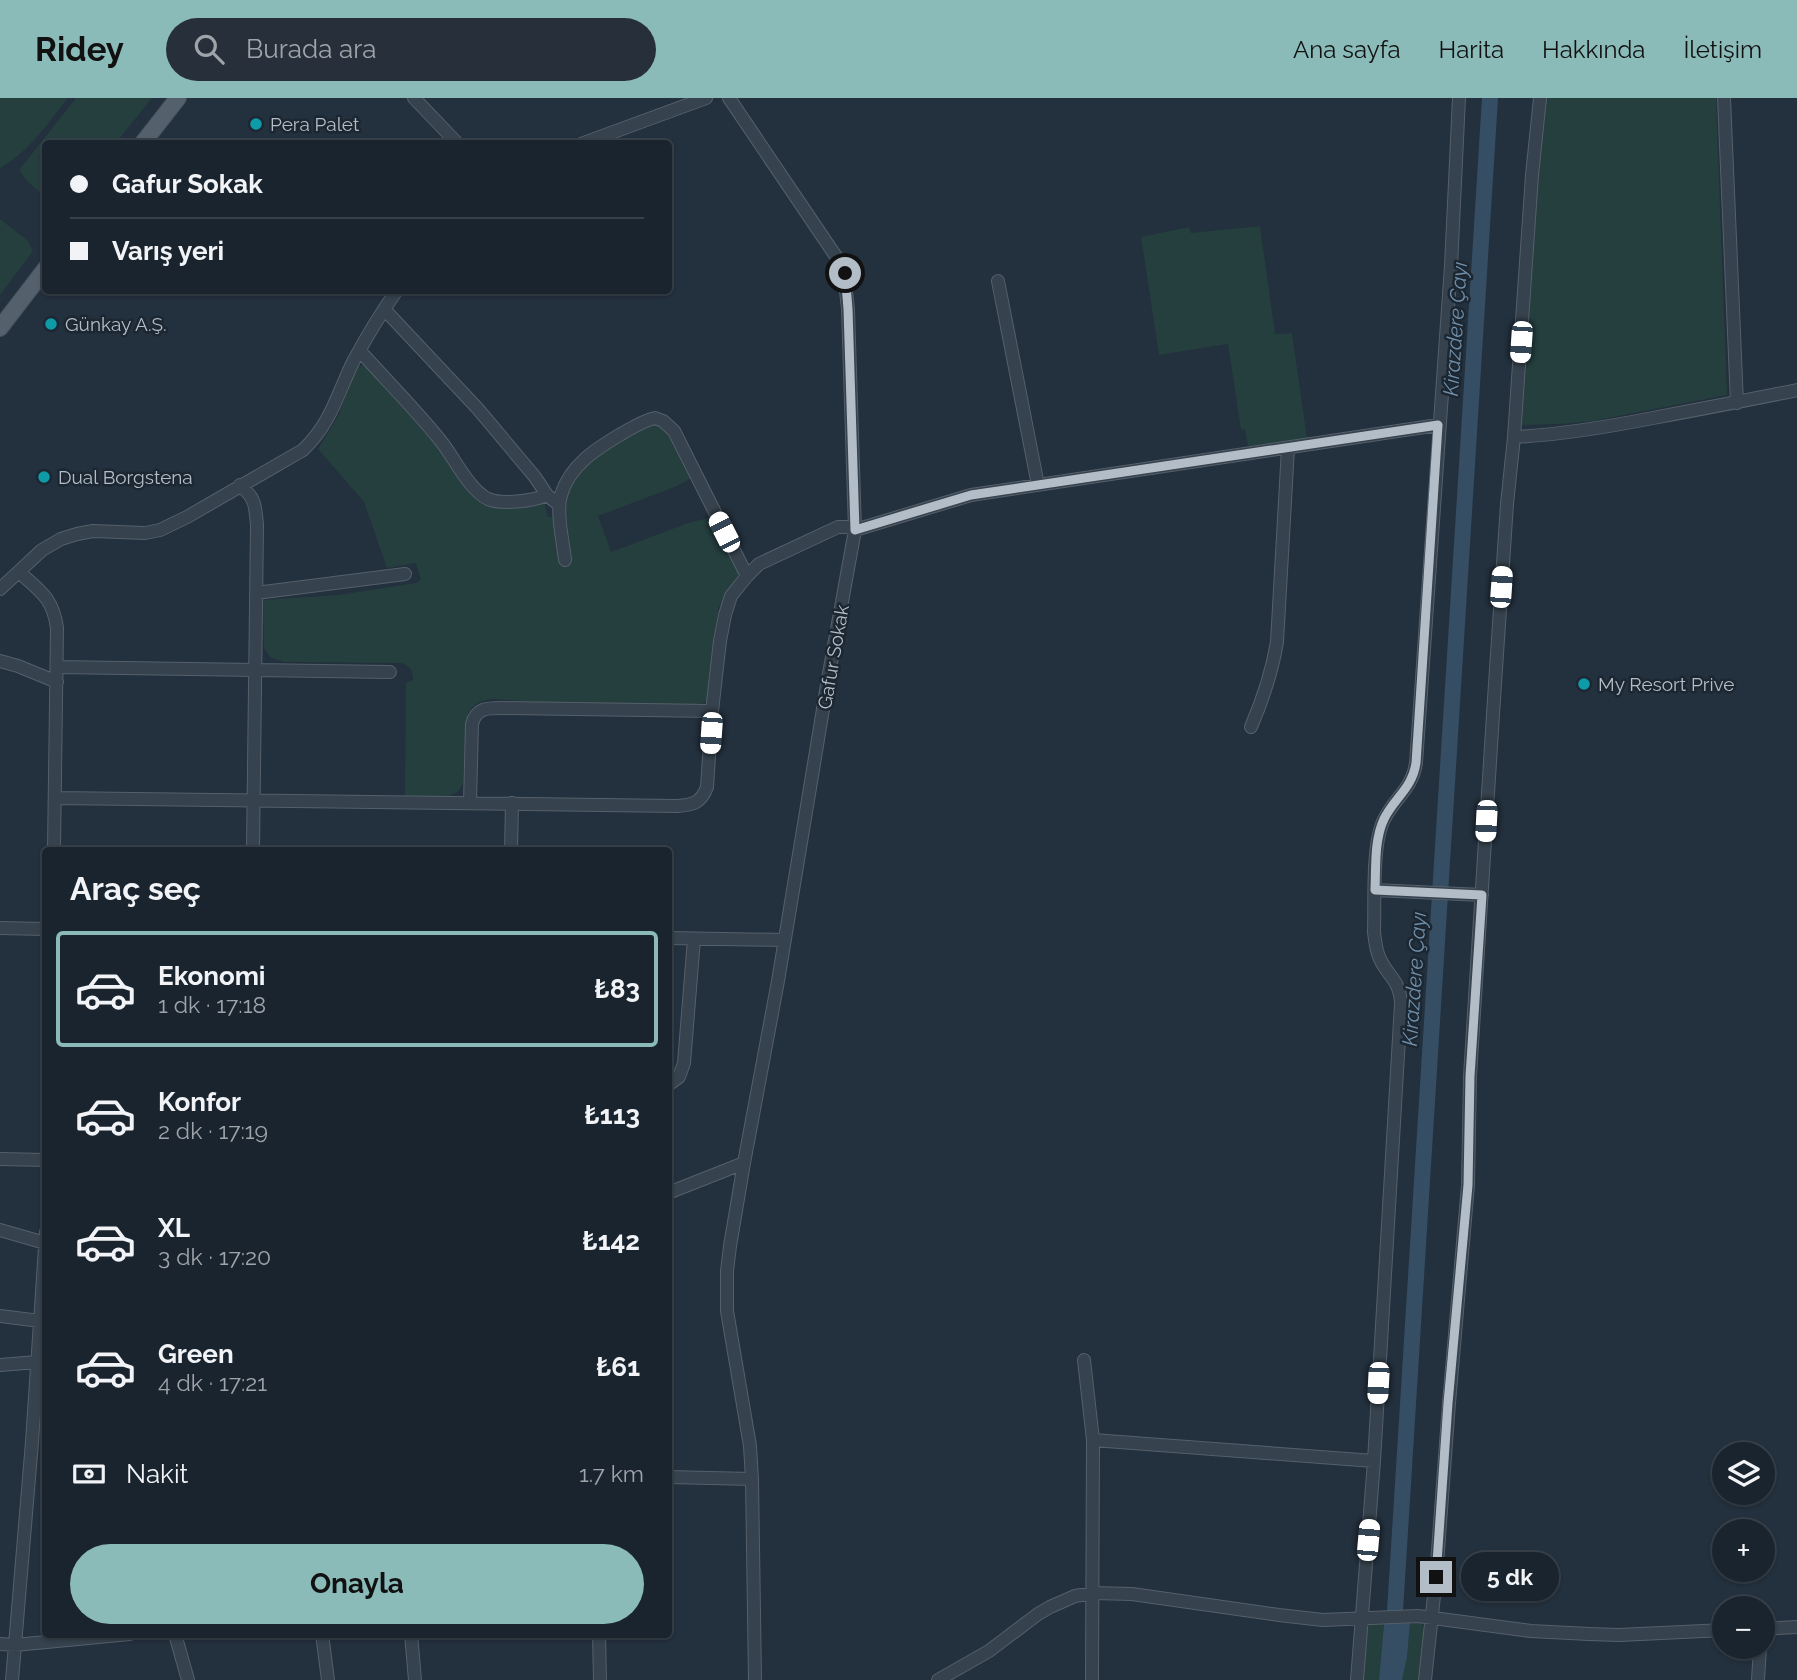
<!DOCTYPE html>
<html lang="tr">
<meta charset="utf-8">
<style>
body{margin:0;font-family:Raleway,sans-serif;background:#27303a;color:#f1f3f6;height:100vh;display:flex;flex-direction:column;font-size:26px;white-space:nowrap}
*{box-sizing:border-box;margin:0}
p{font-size:23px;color:#9fa4aa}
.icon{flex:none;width:38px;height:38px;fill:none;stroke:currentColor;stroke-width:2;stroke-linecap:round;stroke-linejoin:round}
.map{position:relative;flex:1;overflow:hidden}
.drawer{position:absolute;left:42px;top:749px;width:630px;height:791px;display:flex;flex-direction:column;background:#1a242e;border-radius:7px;box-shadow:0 2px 5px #0004,0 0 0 2px #38414a}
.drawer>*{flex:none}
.banner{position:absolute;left:42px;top:42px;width:630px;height:154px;border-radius:7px;box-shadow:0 2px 5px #0004,0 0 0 2px #38414a;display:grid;align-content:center;height:154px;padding:0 28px;background:#1a242e}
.fabs{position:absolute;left:1712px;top:1344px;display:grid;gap:14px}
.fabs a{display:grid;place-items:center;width:63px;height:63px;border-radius:50%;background:#1a242e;box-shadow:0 2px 5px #0004,0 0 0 2px #38414a;font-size:35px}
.end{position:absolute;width:32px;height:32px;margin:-16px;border:9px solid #b2bdc8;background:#111;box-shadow:0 0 0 4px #111}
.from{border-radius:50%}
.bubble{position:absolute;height:49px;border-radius:24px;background:#1a242e;box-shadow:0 2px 5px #0004,0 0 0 2px #38414a;font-size:23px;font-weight:700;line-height:49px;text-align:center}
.car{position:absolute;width:21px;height:42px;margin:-21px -10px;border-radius:9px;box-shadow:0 0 5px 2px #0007;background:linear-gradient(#fff 24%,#345 0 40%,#fff 0 76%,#345 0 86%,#fff 0)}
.banner b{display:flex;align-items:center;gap:24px;height:66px;font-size:26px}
.banner b+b{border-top:2px solid #38414a}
.banner i{width:18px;height:18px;background:#f1f3f6}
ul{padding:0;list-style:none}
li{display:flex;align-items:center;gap:21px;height:116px;margin:0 14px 10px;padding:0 14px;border:4px solid transparent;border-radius:7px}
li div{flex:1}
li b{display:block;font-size:26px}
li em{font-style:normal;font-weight:700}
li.active{border-color:#8bbbb9}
li>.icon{width:63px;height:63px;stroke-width:1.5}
h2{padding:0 28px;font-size:32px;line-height:84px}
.pay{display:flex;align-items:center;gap:18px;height:77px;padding:0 28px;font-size:26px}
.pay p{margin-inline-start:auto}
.primary-button{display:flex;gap:14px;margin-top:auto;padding:14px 28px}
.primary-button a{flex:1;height:80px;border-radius:42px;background:#8bbbb9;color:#111;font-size:28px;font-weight:700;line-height:80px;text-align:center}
header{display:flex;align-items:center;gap:42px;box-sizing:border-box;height:98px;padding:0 35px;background:#8bbbb9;color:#111}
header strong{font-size:33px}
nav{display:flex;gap:38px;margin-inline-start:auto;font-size:24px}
.search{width:490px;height:63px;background:#27303a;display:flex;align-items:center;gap:18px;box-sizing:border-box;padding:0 24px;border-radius:38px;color:#9fa4aa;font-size:26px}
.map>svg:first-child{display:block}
</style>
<header>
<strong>Ridey</strong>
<div class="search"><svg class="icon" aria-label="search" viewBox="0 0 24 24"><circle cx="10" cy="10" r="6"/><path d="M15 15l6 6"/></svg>Burada ara</div>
<nav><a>Ana sayfa</a><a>Harita</a><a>Hakkında</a><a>İletişim</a></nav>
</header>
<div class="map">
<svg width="1797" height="1582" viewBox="0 0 1797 1582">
<rect width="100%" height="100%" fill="#23303d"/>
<path fill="#253e3e" d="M0,0H68C47,26 29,54 0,70Z
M76,0H152L116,45L46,46L45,99L26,82L19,72Z
M1543,0H1716L1727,297L1593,323L1559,326L1521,327Z
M0,121L28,143L33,153L0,197Z
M1260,128L1275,236L1292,235L1307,340L1248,348L1245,331L1241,332L1228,246L1159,257L1141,139L1189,129L1191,135Z
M364,267L430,334L472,397L489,407L544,404L548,419H556L560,468L571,467L565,402L570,385L581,369L650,323L667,328L694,379L675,389L598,418L611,454L688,425L712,419L740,478L719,509L716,527L710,598L708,602L702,605L681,608L555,605L491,601C477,603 471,608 466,621L463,685C456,706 424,698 405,698L406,585L413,582C413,572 410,569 402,565L284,564L270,559L264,550L263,502L338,497L416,485L421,482L416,465L387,470L364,404L318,351L338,318L356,272L359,268Z
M1410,1525H1420L1423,1528L1424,1539L1419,1582H1402L1407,1560Z
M1366,1526H1384L1379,1582H1364L1363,1564Z"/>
<path fill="#354e64" d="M1410,1525L1407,1560L1402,1582H1379L1384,1526Z"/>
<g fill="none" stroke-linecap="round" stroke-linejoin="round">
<path stroke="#354e64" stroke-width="16" d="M1395,1513L1490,0"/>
<g stroke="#55606b" stroke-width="14">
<path id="minor" d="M414,0L458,46
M1724,0L1737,305
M581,46L706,0
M998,183L1038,387
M384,211L478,311L535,379L547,397L559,407
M360,253C387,283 415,311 440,342C454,359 469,392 488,401C502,407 533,403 547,397
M1514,339C1561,337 1607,329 1653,320C1701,311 1749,302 1797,292
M240,387C256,401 255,407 257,427L253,752
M565,462C563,443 556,414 561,397C570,367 596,351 621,336C632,330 642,323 655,320L663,323L674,333L747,478
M19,474C40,493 53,500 57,530L54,752
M0,491L42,452L61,441L77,436L93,433L145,435L160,432L187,419L303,352C332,324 337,296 354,262C367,238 381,215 397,192
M256,495L405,476
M0,563L18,568L57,584
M57,569L390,574
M1251,629C1263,601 1272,574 1277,544L1288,350
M55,700L677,708C693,707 701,705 707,689L712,613L720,543L725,517L731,498L747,478L759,466L838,429H847L855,432L971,397L1438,327
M470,705L472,626C476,610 487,610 501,610L712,613
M511,752L512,705
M1375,792L1482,797
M0,830L46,831
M668,840L785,842
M668,987L679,979L684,965L694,841
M0,1061L46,1062
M668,1095L744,1065L778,883L828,581L855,432L848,211L844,175L837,160L729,0
M0,1132L45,1145
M46,1134L32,1344L15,1547L130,1536
M0,1218L40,1223
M1084,1262L1093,1342L1092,1582
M0,1267L37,1264
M1093,1342L1374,1363
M668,1379L752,1381L750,1348L727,1213V1173L730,1148L744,1065
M752,1381L755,1582
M1762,1531L1797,1529
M175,1536L188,1582
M322,1536L328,1582
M411,1536L415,1582
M599,1536L600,1582
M0,1546L15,1547L12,1582
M938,1582L989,1553L1038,1516L1050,1509L1075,1498L1094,1495L1132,1496L1279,1517L1323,1522L1418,1518L1531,1533L1589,1536L1619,1537L1724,1532
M1357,1582L1374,1363L1401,906C1400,882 1389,880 1380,861C1376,853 1375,843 1374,834C1375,805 1372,752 1382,726C1391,702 1412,693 1416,665L1451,168L1459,0
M1425,1582L1436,1479L1449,1305L1468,1087L1470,978L1494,601L1507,406L1514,339L1532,77L1540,0
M1758,1582L1760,1549"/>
</g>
<g stroke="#404b56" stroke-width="18">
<path id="major" d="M142,46L178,0
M0,230L46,170"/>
</g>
<use href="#minor" stroke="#36424d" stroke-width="12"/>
<use href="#major" stroke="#54616d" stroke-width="16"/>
</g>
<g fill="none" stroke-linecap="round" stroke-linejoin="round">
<path stroke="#b2bdc8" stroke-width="9" d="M845,175L848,211L855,432L971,397L1438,327L1416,665C1412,691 1394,700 1384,721C1374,742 1376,770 1375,792L1482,797L1470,978L1468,1087L1448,1305L1436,1479"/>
</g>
<g fill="#0f9aa8" stroke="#1c2732" stroke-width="2.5">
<circle cx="256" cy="26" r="7"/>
<circle cx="51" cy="226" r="7"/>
<circle cx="44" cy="379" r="7"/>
<circle cx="1584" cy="586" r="7"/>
</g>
<g text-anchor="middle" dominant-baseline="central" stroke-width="5" stroke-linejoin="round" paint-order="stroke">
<g font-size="19" fill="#b2bdc8" stroke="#1c2732" text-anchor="start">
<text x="270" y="26">Pera Palet</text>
<text x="65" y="226">Günkay A.Ş.</text>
<text x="58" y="379">Dual Borgstena</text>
<text x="1598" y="586">My Resort Prive</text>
</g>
<g font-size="19" fill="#b2bdc8" stroke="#1c2732">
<text transform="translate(833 559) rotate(-80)">Gafur Sokak</text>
</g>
<g font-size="21" font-style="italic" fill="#7191ac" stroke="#1c2732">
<text transform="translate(1455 231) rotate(-86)">Kirazdere Çayı</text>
<text transform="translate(1414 881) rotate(-86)">Kirazdere Çayı</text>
</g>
</g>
</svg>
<div class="fabs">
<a><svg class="icon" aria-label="layers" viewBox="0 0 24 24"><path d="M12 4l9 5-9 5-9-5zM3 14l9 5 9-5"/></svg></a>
<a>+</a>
<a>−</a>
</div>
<i class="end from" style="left:845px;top:175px"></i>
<i class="end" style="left:1436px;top:1479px"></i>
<div class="bubble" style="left:1461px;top:1454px;width:98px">5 dk</div>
<i class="car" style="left:1521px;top:244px;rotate:184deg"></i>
<i class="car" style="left:724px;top:434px;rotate:333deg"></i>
<i class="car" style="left:1501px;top:489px;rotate:4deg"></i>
<i class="car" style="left:711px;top:635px;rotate:184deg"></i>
<i class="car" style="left:1486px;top:723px;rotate:183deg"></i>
<i class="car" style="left:1378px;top:1285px;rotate:183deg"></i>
<i class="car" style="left:1368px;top:1442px;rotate:5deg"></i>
<div class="banner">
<b><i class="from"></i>Gafur Sokak</b>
<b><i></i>Varış yeri</b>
</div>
<section class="drawer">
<h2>Araç seç</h2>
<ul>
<li class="active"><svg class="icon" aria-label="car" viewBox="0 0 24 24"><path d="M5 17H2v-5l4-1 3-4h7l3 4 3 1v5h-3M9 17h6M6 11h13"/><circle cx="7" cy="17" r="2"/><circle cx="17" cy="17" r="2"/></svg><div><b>Ekonomi</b><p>1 dk · 17:18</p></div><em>₺83</em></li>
<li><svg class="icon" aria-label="car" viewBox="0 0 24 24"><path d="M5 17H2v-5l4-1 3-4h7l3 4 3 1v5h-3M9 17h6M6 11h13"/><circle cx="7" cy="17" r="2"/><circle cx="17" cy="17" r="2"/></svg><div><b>Konfor</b><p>2 dk · 17:19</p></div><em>₺113</em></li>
<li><svg class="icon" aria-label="car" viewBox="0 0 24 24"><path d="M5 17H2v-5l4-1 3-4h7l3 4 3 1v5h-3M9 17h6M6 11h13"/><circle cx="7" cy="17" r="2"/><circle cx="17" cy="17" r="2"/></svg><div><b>XL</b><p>3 dk · 17:20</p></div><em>₺142</em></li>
<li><svg class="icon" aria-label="car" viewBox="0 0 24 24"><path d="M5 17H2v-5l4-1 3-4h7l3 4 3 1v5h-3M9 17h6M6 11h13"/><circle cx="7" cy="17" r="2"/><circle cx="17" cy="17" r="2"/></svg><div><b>Green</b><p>4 dk · 17:21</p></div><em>₺61</em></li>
</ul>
<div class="pay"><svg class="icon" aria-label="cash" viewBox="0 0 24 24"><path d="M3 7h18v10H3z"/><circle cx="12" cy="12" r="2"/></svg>Nakit<p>1.7 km</p></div>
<div class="primary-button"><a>Onayla</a></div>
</section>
</div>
